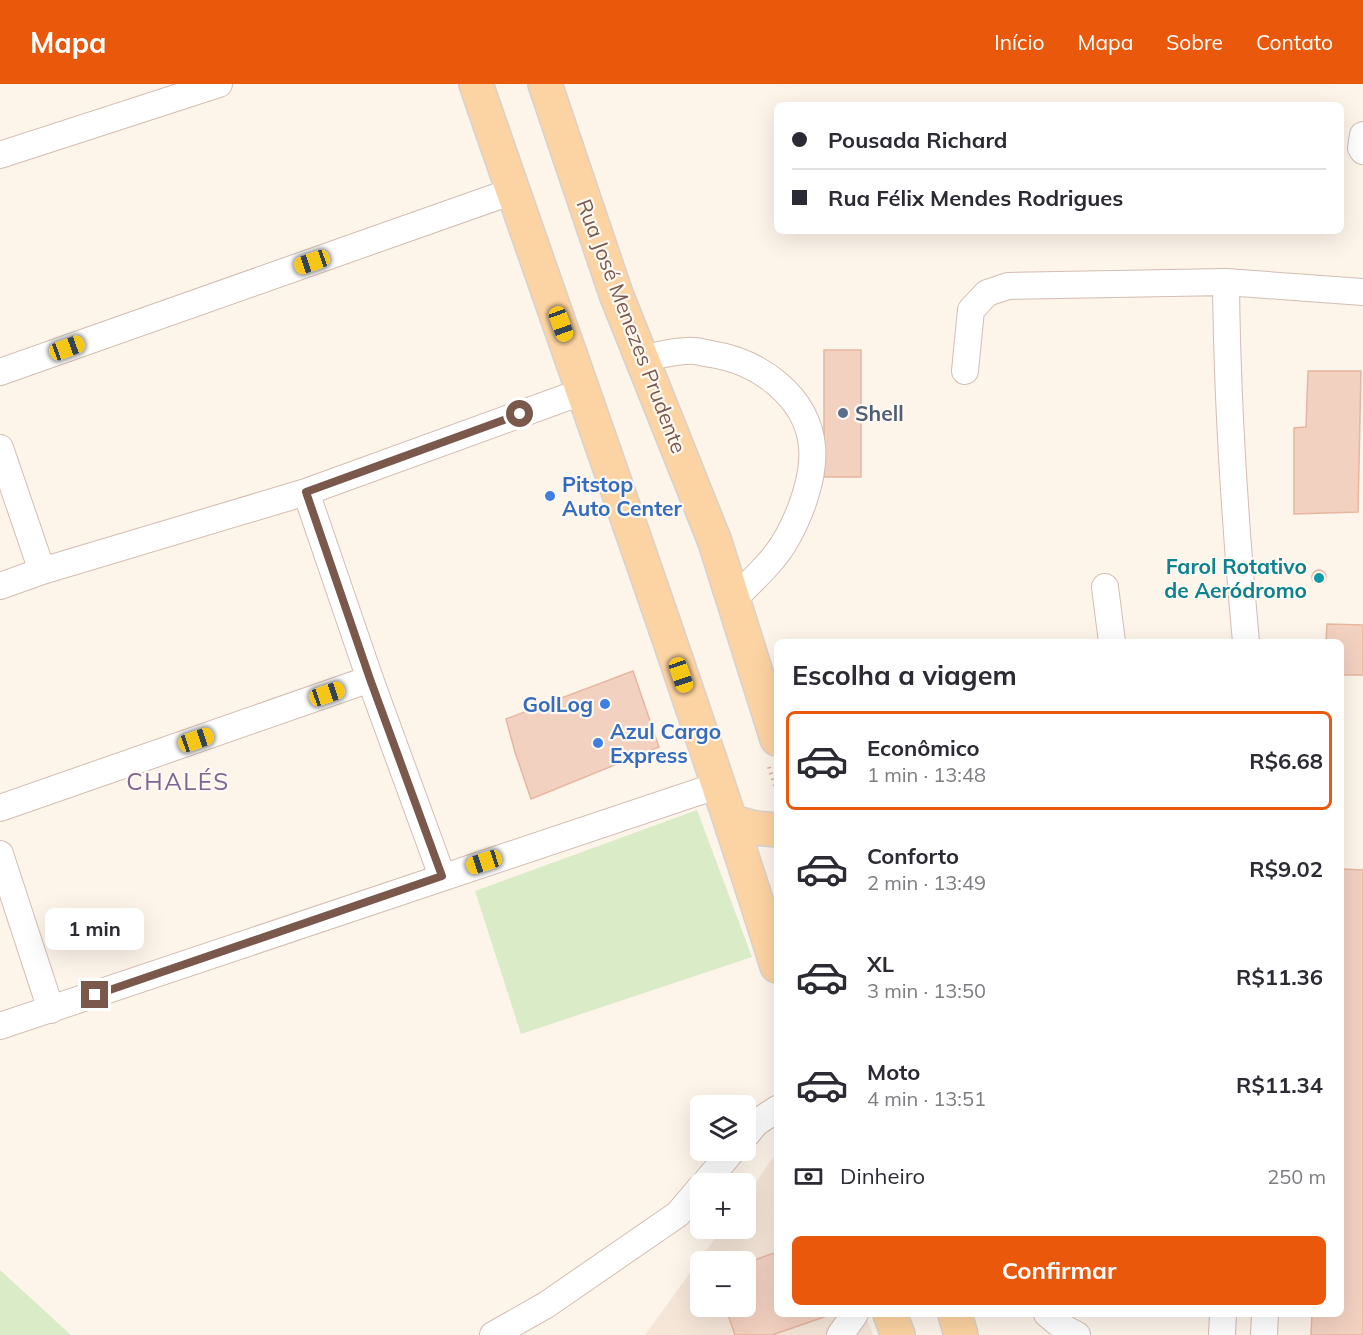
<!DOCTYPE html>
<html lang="pt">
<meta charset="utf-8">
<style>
body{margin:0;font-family:Mulish,sans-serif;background:#f2f2f3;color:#2b2b33;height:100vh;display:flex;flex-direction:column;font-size:22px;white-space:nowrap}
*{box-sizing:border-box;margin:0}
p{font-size:20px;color:#7c7c81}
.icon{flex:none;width:33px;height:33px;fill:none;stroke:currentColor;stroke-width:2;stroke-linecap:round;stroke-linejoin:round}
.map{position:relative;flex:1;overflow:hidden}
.details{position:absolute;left:774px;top:555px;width:570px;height:678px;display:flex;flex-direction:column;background:#fff;border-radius:9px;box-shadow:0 6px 24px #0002}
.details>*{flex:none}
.hud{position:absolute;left:774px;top:18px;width:570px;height:132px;border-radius:9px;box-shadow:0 6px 24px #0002;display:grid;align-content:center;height:132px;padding:0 18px;background:#fff}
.buttons{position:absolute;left:690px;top:1011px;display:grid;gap:12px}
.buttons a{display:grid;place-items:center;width:66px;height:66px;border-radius:9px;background:#fff;box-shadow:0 6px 24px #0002;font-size:30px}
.end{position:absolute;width:27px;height:27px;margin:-14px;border:8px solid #7a584c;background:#fff;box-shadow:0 0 0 3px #fff}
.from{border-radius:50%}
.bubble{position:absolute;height:42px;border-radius:9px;background:#fff;box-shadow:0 6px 24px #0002;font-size:20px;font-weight:700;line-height:42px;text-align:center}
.car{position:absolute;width:18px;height:36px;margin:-18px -9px;border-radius:8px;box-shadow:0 0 4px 2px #0007;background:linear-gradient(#f5c518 24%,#345 0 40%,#f5c518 0 76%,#345 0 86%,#f5c518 0)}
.hud b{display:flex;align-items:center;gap:21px;height:57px;font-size:22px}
.hud b+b{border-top:2px solid #e1e1e2}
.hud i{width:15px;height:15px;background:#2b2b33}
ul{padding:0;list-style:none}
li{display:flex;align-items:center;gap:18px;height:99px;margin:0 12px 9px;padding:0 6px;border:3px solid transparent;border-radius:9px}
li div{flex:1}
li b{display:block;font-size:22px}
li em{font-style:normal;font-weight:700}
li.current{border-color:#ea580c}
li>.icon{width:54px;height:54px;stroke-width:1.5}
h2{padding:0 18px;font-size:27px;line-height:72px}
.pay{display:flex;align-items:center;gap:15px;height:66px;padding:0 18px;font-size:22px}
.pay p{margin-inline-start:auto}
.button{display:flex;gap:12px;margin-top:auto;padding:12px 18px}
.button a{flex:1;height:69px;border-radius:9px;background:#ea580c;color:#fff;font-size:24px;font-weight:700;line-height:69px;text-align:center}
header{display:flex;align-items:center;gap:36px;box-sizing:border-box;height:84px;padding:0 30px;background:#ea580c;color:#fff}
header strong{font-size:28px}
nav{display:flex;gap:33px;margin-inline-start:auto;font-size:21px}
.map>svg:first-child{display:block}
</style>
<header>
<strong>Mapa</strong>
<nav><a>Início</a><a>Mapa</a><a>Sobre</a><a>Contato</a></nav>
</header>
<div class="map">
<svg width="1363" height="1251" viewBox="0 0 1363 1251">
<rect width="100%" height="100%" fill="#fdf4ea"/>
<path fill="#f5e6d8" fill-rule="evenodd" d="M777,1068V1230H865L873,1251H645L722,1145L746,1144V1112ZM700,1178H746V1222H700Z"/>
<path fill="#d9ecc7" d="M697,726L752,873L521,950L475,807Z
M0,1186L71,1251H0Z"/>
<path fill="#f3d1c1" stroke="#e7b6a1" stroke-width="1.5" d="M824,266H861V393H824Z
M1308,287H1361L1358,428L1294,430V344L1306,343Z
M1312 493a7 7 0 1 1 14 0a7 7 0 1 1-14 0Z
M1327,540L1363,541V591H1341V558H1326Z
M633,587L659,663L531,715L515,668L506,635Z
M1341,785L1363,786V1251H1311L1312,1230H1341Z
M777,1168V1230H822L824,1233L772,1251H735L725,1222H746V1179Z"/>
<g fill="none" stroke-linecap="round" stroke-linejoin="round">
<g stroke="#d3bdb2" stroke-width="28">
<path id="minor" d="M1363,51L1361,64L1363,67
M0,71L219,0
M1226,198C1227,318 1235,438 1246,558
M643,274C657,272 673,267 688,267C695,266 703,269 711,270C757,277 807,311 812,362C815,391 801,429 787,454C774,478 752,496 733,516
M965,287L971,226L987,209L1008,202L1226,198L1363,208
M0,288L513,107
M0,364L42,487
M306,408L370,595L442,792
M0,502L42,487L306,408L584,307
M1105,503L1112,558
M0,724L370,595
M0,770L51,926
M0,942L719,701
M746,1051L756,1039L777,1025
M704,1100L733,1066
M1047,1230L1064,1244L1077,1251
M493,1251L546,1221L678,1130L700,1104
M840,1251L855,1230
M1222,1251L1223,1230
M1264,1251L1265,1230"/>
</g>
<g stroke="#dad0cd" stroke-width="36">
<path id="major" d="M476,0C577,294 684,586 777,882
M545,0L616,210L715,458L777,655
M732,738L755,744L777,746
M890,1230L898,1251
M955,1230L961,1251"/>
</g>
<path stroke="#d9b4a3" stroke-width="4" stroke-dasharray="1.5 4.5" stroke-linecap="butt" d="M769,683L777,708"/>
<use href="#minor" stroke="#fff" stroke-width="26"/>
<use href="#major" stroke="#fcd3a2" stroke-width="33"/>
</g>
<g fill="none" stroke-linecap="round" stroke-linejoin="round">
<path stroke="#7a584c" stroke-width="8" d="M95,911L442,792L370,595L306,408L520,330"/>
</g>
<circle fill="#5c6f8a" stroke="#fff9f2" stroke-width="2" cx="843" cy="329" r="6"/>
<g fill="#3f7fe0" stroke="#fff9f2" stroke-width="2">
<circle cx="550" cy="412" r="6"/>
<circle cx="605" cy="620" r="6"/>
<circle cx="598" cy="659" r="6"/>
</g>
<circle fill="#0f9aa8" stroke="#fff9f2" stroke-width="2" cx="1319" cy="494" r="6"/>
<g text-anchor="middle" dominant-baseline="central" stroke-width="4.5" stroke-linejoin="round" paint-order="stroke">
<g font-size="21" fill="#7a584c" stroke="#fff9f2">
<text transform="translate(632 242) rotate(69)">Rua José Menezes Prudente</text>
</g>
<g font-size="21" font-weight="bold" fill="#4e5e75" stroke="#fff9f2" text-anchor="start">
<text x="855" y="329">Shell</text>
</g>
<g font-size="21" font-weight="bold" fill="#366cbe" stroke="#fff9f2" text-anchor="start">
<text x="562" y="400">Pitstop<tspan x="562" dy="24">Auto Center</tspan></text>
<text x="593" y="620" text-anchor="end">GolLog</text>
<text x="610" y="647">Azul Cargo<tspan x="610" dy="24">Express</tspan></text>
</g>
<g font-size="21" font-weight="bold" fill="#0d838f" stroke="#fff9f2" text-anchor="end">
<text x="1307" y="482">Farol Rotativo<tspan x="1307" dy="24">de Aeródromo</tspan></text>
</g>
<g font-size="24" letter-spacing="1.5" fill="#806495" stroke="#fff9f2">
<text x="178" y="697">CHALÉS</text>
</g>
</g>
</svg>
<div class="buttons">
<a><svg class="icon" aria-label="layers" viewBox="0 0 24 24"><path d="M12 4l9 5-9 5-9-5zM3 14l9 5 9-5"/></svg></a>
<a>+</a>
<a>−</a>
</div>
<i class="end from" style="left:520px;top:330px"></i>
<i class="end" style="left:95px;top:911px"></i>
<div class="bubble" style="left:45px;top:824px;width:99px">1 min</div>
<i class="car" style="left:312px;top:178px;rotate:251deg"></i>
<i class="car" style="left:561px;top:240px;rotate:160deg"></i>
<i class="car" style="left:67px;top:264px;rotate:70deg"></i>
<i class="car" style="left:681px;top:591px;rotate:161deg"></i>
<i class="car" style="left:327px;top:610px;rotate:71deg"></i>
<i class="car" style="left:196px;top:656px;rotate:71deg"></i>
<i class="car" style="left:484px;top:778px;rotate:252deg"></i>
<div class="hud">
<b><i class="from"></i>Pousada Richard</b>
<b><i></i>Rua Félix Mendes Rodrigues</b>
</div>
<section class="details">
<h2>Escolha a viagem</h2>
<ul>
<li class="current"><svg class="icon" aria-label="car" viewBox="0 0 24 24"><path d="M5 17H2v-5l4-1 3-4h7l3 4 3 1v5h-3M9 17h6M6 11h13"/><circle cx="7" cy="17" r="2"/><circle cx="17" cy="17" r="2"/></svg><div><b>Econômico</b><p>1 min · 13:48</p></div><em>R$6.68</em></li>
<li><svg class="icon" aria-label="car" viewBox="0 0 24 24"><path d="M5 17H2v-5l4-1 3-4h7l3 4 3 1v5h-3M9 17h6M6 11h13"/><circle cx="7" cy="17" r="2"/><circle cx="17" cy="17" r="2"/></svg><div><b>Conforto</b><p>2 min · 13:49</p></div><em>R$9.02</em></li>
<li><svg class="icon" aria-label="car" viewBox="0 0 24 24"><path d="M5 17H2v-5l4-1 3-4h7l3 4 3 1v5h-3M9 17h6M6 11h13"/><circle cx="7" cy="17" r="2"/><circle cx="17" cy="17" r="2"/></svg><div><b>XL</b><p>3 min · 13:50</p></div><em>R$11.36</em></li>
<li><svg class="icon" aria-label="car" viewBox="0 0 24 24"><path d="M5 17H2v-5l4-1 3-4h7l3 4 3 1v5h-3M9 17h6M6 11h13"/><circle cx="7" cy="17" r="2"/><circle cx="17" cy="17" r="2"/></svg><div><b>Moto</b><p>4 min · 13:51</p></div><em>R$11.34</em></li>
</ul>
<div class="pay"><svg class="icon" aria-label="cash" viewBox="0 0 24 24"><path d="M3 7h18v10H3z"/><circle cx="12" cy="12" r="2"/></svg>Dinheiro<p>250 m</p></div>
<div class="button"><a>Confirmar</a></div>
</section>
</div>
